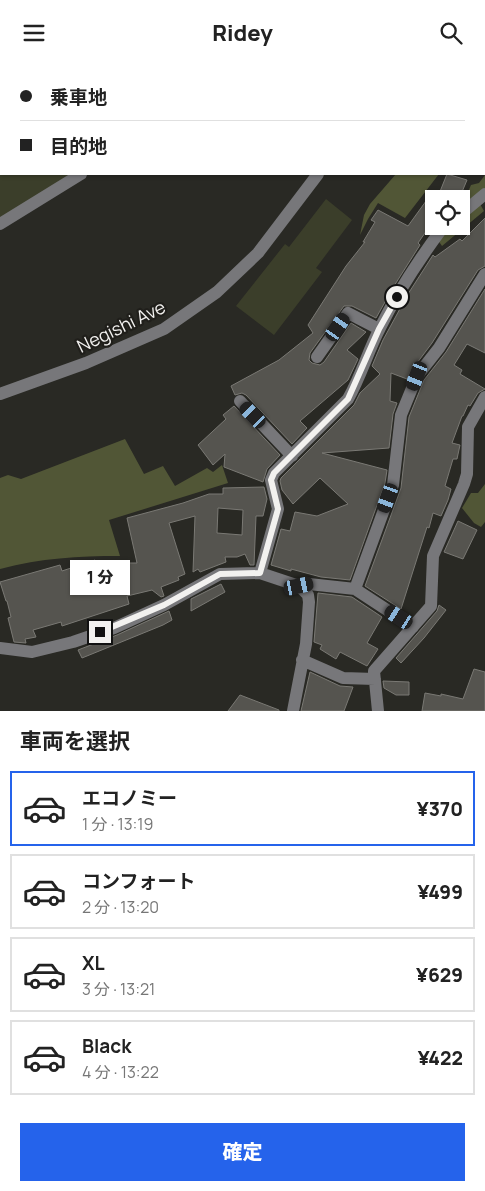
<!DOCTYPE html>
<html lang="ja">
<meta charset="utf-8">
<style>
body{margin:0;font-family:Manrope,"Noto Sans JP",sans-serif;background:#f6f6f6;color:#222;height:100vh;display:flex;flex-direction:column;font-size:19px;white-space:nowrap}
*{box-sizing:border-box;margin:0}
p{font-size:16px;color:#767676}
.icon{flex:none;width:28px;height:28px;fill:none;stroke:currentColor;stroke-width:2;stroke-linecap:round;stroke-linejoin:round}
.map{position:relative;height:646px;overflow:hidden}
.side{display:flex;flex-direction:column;background:#fff;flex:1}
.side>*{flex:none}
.top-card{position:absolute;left:0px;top:0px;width:485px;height:110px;box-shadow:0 1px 4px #0004;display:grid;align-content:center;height:110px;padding:0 20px;background:#fff}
.controls{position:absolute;left:425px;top:125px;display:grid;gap:10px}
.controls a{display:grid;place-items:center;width:45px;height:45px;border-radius:0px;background:#fff;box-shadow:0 1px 4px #0004;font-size:25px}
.end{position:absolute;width:22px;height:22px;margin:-11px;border:6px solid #f2f1ef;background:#111;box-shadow:0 0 0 2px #111}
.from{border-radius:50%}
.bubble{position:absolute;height:35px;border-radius:0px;background:#fff;box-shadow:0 1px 4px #0004;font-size:16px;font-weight:800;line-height:35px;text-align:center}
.car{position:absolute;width:15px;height:30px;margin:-15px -8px;border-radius:6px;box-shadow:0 0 4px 1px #0007;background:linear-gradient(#222 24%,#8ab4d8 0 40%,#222 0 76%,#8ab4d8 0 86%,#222 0)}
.top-card b{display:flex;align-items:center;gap:18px;height:48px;font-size:19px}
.top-card b+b{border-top:1px solid #e0e0e0}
.top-card i{width:12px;height:12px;background:#222}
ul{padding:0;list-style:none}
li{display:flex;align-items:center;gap:15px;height:75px;margin:0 10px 8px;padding:0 10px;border:2px solid #e0e0e0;border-radius:0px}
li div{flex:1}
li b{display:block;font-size:19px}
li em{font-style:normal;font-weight:800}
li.on{border-color:#2563eb}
li>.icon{width:45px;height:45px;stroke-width:1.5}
h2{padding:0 20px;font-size:22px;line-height:60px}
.action{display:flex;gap:10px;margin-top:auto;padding:10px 20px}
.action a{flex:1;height:58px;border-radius:0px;background:#2563eb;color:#fff;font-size:20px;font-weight:800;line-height:58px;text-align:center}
header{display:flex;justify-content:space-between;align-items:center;height:65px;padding:0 20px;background:#fff;font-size:22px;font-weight:800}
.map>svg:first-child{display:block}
</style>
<header><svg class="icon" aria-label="menu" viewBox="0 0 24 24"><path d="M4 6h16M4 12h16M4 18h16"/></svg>Ridey<svg class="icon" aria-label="search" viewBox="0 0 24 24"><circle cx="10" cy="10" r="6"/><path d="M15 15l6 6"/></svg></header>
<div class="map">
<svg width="485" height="646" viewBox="0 0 485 646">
<rect width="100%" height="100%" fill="#292924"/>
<path fill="#3b3e2a" d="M0,0H214L1,1V109H76L0,154Z
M326,134L352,155L316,203L322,207L274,270L236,241L285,179L289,182Z"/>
<path fill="#515636" d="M396,109H439L405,153L378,138L368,154L360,170L364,150L370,139Z
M485,110V123L476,132L484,146L442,181L433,168L439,161H461V135L465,134L471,120L479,118Z
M125,374L144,409L163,401L175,421L207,403L213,407L222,400L228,418L109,455L120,491C77,491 42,493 0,504V413L8,410L21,414Z
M485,419V457L481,462L474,458L462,443L471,428H478Z"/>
<path fill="#55544f" stroke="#7a7974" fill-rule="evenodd" d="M447,109L467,115L459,134H437Z
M434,125V155L418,178L420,180L394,221L376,253L352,241H344L310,288L309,295L312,298L320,300L324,297L351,258L366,267L347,285L358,294L348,315L300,356L307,363L292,379L246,330L242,328L235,330L231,321L279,295L313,268L308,260L346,201L365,177H363L375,157L371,155L378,145L408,161Z
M485,153V201L478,205L432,278L411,306L407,314L391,308L390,336L397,338L393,349L389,383L322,388L387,405L385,418L350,515L321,512L291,504V506L271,500L281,464L290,466L295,447L317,451L348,439L320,413L293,439L282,425L280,416L281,413L354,340L360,328L380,309L372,301L383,275L408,229L433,190L435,192L460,174L462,176Z
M485,224V288L467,279L454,300L462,305L460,309L485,324L478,328L470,341L468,340L463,351H462L452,378L460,380L457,394H453L445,421L451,424L448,435L441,451L433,448L429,463L427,462L401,544L365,521L401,423L409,352L424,315L446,287Z
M234,341L280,390L267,404L263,417L224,402L225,389L213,400L198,380L226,354L223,350Z
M264,422L267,434L263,451H256L254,500H250L245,489L237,492H225L226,497L200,507L198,504L193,507L195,451L169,458L185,509L178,512L179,515L161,522L164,531L161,532L152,525L127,531L129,539L62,561L61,557L33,565L36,572L25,574L26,578L14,577L8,553L11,552L7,536H6L0,517L60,500L62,506L95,495L97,506L113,498H137L127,453L183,438L209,429H223V423ZM218,443L243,445L242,470L217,468Z
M458,456L477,465L463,494L444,487Z
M221,519L225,527L191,546V534Z
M318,528L352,532L382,552L367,578L378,584L367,601L340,587L336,594L320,584L322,580L314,577Z
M439,540L446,545L424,573L401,598L396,593L437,546Z
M169,546L172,555L163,560L82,593L78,585L117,570Z
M474,604L485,607V646H422L425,628L441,631V629L463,634Z
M310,607L340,621L353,622L344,646H301Z
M383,616L409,617V630H396L384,623Z
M240,630L279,645V646H228Z"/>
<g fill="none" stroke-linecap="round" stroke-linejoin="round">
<path stroke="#77777a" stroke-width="12" d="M152,0L154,1
M218,1L219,0
M404,1L405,0
M461,149L485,129
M0,159L81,109
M317,292L348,248L379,264
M0,329L86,298L164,264L217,227L258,188L318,109
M240,336L292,391
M260,508L278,444L271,415L274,408L348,334C361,311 368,286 380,263C397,228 418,196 441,165L446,161
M299,521L309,519L355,524L413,562
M355,524L393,420L401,350L417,311L439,283L485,209
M0,583L32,587L73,577L114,563L164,540L220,509L260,508L299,521L308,530L309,537L306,579L293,646
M302,595L343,613L375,614
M378,646L374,606L431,541L433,491L464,419L467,409L468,362L485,332"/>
</g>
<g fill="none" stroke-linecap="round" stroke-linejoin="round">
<path stroke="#f2f1ef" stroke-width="6" d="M100,567L164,540L220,509L260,508L278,444L271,415L274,408L348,334L379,264L397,232"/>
</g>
<g text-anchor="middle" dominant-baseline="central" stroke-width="4.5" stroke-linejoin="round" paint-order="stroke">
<g font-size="18" fill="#f2f1ef" stroke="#201f1b">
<text transform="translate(121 261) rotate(-26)">Negishi Ave</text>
</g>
</g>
</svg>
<div class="controls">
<a><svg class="icon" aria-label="locate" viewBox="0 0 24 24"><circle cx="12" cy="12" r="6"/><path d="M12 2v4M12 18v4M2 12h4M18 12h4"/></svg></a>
</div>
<i class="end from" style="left:397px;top:232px"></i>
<i class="end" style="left:100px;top:567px"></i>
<div class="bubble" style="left:70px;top:495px;width:60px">1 分</div>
<i class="car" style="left:338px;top:262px;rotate:35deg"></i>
<i class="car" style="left:417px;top:311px;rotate:202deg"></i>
<i class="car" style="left:253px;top:350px;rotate:316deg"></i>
<i class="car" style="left:388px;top:433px;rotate:200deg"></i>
<i class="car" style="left:299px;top:521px;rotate:78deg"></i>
<i class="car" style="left:399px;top:552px;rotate:303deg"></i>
<div class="top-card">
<b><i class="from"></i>乗車地</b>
<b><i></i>目的地</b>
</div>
</div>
<section class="side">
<h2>車両を選択</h2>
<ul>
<li class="on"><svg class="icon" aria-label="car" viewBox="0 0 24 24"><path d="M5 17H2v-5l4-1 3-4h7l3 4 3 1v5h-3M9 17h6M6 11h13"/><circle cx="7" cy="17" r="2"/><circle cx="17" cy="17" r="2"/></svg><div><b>エコノミー</b><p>1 分 · 13:19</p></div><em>¥370</em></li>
<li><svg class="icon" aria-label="car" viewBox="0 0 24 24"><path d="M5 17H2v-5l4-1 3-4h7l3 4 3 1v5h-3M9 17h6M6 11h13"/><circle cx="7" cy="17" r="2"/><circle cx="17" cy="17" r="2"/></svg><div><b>コンフォート</b><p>2 分 · 13:20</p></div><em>¥499</em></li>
<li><svg class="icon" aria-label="car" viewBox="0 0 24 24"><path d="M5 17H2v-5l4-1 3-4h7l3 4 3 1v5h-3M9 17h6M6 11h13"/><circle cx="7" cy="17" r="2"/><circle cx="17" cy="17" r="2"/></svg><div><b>XL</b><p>3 分 · 13:21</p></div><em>¥629</em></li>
<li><svg class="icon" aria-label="car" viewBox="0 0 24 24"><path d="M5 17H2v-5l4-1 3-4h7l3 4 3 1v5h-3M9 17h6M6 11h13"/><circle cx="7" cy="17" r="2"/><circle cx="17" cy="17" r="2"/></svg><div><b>Black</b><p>4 分 · 13:22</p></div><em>¥422</em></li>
</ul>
<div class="action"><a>確定</a></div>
</section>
